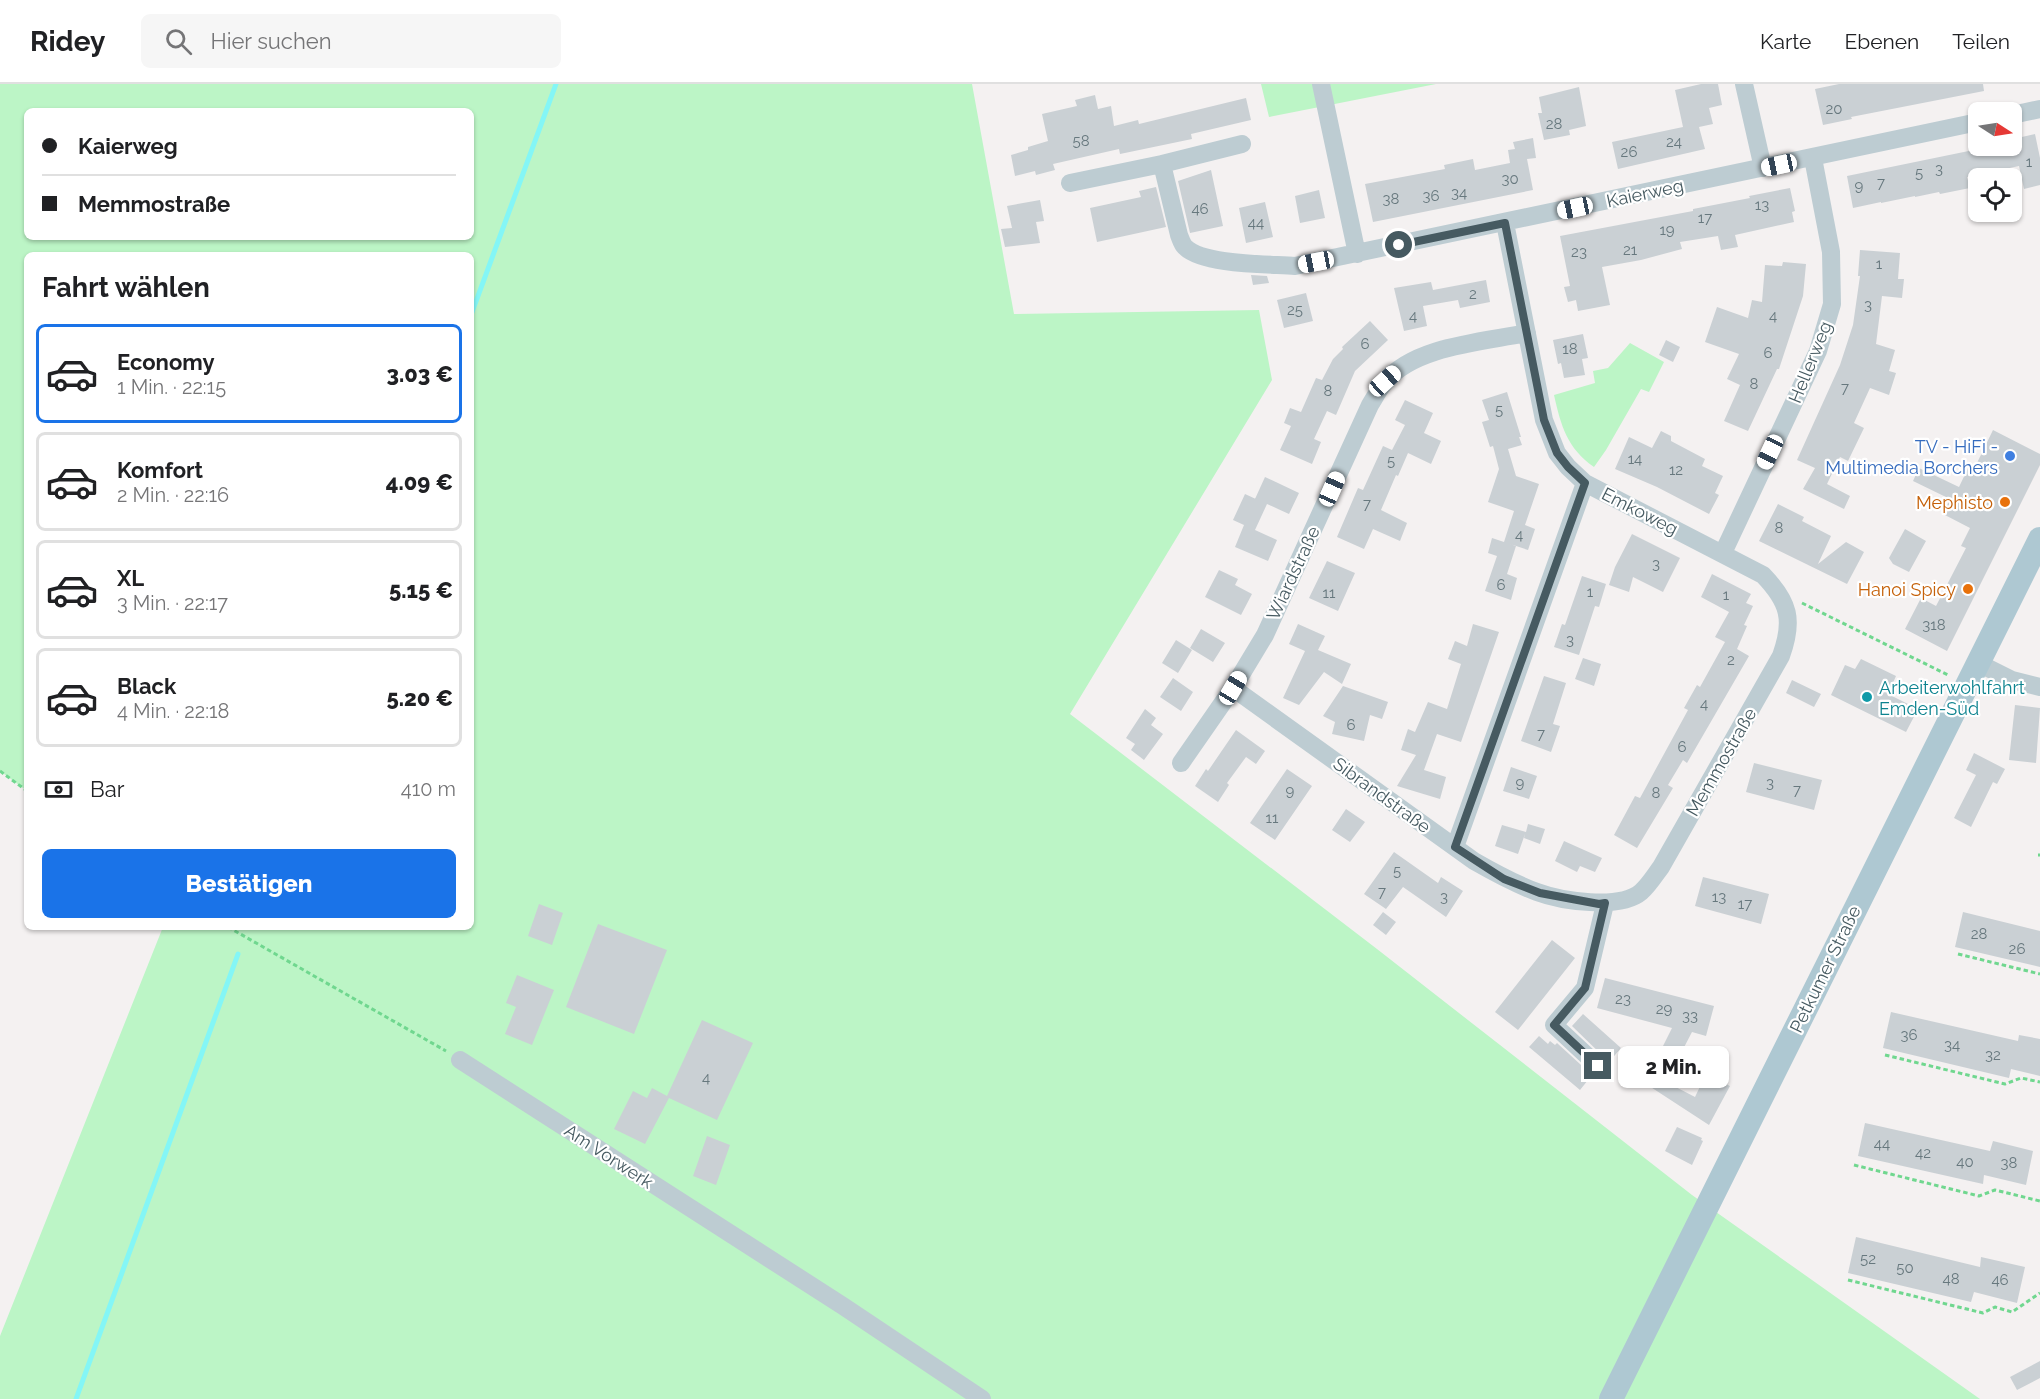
<!DOCTYPE html>
<html lang="de">
<meta charset="utf-8">
<style>
body{margin:0;font-family:Raleway,sans-serif;background:#f6f6f6;color:#202124;height:100vh;display:flex;flex-direction:column;font-size:22px;white-space:nowrap}
*{box-sizing:border-box;margin:0}
p{font-size:20px;color:#757577}
.icon{flex:none;width:33px;height:33px;fill:none;stroke:currentColor;stroke-width:2;stroke-linecap:round;stroke-linejoin:round}
.map{position:relative;flex:1;overflow:hidden}
.details{position:absolute;left:24px;top:168px;width:450px;height:678px;display:flex;flex-direction:column;background:#fff;border-radius:9px;box-shadow:0 2px 4px #0004}
.details>*{flex:none}
.hud{position:absolute;left:24px;top:24px;width:450px;height:132px;border-radius:9px;box-shadow:0 2px 4px #0004;display:grid;align-content:center;height:132px;padding:0 18px;background:#fff}
.needle{width:39px;rotate:102deg}
.fabs{position:absolute;left:1968px;top:18px;display:grid;gap:12px}
.fabs a{display:grid;place-items:center;width:54px;height:54px;border-radius:9px;background:#fff;box-shadow:0 2px 4px #0004;font-size:30px}
.end{position:absolute;width:27px;height:27px;margin:-14px;border:8px solid #465a61;background:#fff;box-shadow:0 0 0 3px #fff}
.from{border-radius:50%}
.bubble{position:absolute;height:42px;border-radius:9px;background:#fff;box-shadow:0 2px 4px #0004;font-size:20px;font-weight:800;line-height:42px;text-align:center}
.car{position:absolute;width:18px;height:36px;margin:-18px -9px;border-radius:8px;box-shadow:0 0 4px 2px #0007;background:linear-gradient(#fff 24%,#345 0 40%,#fff 0 76%,#345 0 86%,#fff 0)}
.hud b{display:flex;align-items:center;gap:21px;height:57px;font-size:22px}
.hud b+b{border-top:2px solid #e0e0e0}
.hud i{width:15px;height:15px;background:#202124}
ul{padding:0;list-style:none}
li{display:flex;align-items:center;gap:18px;height:99px;margin:0 12px 9px;padding:0 6px;border:3px solid #e0e0e0;border-radius:9px}
li div{flex:1}
li b{display:block;font-size:22px}
li em{font-style:normal;font-weight:800}
li.active{border-color:#1a73e8}
li>.icon{width:54px;height:54px;stroke-width:1.5}
h2{padding:0 18px;font-size:27px;line-height:72px}
.pay{display:flex;align-items:center;gap:15px;height:66px;padding:0 18px;font-size:22px}
.pay p{margin-inline-start:auto}
.cta{display:flex;gap:12px;margin-top:auto;padding:12px 18px}
.cta a{flex:1;height:69px;border-radius:9px;background:#1a73e8;color:#fff;font-size:24px;font-weight:800;line-height:69px;text-align:center}
header{display:flex;align-items:center;gap:36px;box-sizing:border-box;height:84px;padding:0 30px;background:#fff;border-bottom:2px solid #e0e0e0}
header strong{font-size:28px}
nav{display:flex;gap:33px;margin-inline-start:auto;font-size:21px}
.search{width:420px;height:54px;background:#f6f6f6;display:flex;align-items:center;gap:15px;box-sizing:border-box;padding:0 21px;border-radius:9px;color:#757577;font-size:22px}
.map>svg:first-child{display:block}
</style>
<header>
<strong>Ridey</strong>
<div class="search"><svg class="icon" aria-label="search" viewBox="0 0 24 24"><circle cx="10" cy="10" r="6"/><path d="M15 15l6 6"/></svg>Hier suchen</div>
<nav><a>Karte</a><a>Ebenen</a><a>Teilen</a></nav>
</header>
<div class="map">
<svg width="2040" height="1315" viewBox="0 0 2040 1315">
<rect width="100%" height="100%" fill="#f4f1f1"/>
<path fill="#bcf5c6" fill-rule="evenodd" d="M0,0H972L1014,230L1259,226L1272,296L1070,630L1377,865L1692,1111L1980,1315H0V1252L163,843H471V171H27V707L0,687ZM27,27H471V153H27Z
M1261,0H1436L1269,33Z
M1630,259L1664,278L1649,308L1641,305L1606,366L1594,383C1567,364 1561,342 1554,311L1595,299L1593,287L1608,284Z"/>
<g fill="none" stroke-linecap="round" stroke-linejoin="round">
<path stroke="#84f6f6" stroke-width="5" d="M471,231L556,0
M76,1315L238,870"/>
</g>
<path fill="#cad0d4" d="M1701,0H1718L1722,21L1709,24L1713,40L1699,43L1705,65L1618,85L1612,58L1683,43L1675,6Z
M1839,0H1983L1984,7L1851,33L1852,35L1823,41L1815,5Z
M1579,3L1586,42L1569,46L1570,51L1544,56L1538,29H1542L1539,13Z
M1095,11L1098,25L1111,22L1114,42L1138,36L1139,40L1246,14L1251,36L1191,50L1192,55L1120,70L1119,65L1053,80L1055,86L1036,91L1035,87L1015,92L1011,71L1028,66V63L1048,57L1042,30L1077,22L1075,16Z
M2035,50L2040,74V101L2024,105L2019,82L1967,93L1970,104L1940,110L1939,108L1915,113V112L1881,119V118L1853,124L1847,92L1993,62H2014L2013,55Z
M1533,54L1536,74L1527,75L1533,106L1373,138L1365,100L1445,85L1444,81L1473,75L1475,86L1510,79L1508,66L1515,65L1513,58Z
M1211,86L1223,142L1190,149L1178,97Z
M1156,103L1166,143L1097,158L1090,124L1141,113L1139,107Z
M1790,104L1795,127L1792,128L1794,138L1735,151L1738,163L1721,166L1718,152L1680,158L1682,165L1641,176L1602,183L1610,221L1578,227L1576,216L1568,218L1564,203L1570,202L1560,152L1693,127V125L1750,114L1749,112Z
M1319,106L1325,134L1300,139L1295,112Z
M1040,116L1044,137L1036,138L1040,159L1005,163L1001,145L1012,144L1007,122Z
M1265,118L1273,153L1246,159L1239,124Z
M1860,166L1900,169L1898,195H1904L1902,214L1882,212L1876,260L1895,266L1889,287L1896,289L1889,311L1870,304L1854,339L1864,344L1848,377L1840,373L1827,400L1850,412L1844,425L1803,405L1815,384L1797,376L1840,281L1853,241L1860,192H1858Z
M1783,178L1806,180L1803,212L1779,285H1777L1748,347L1724,337L1740,301L1727,295L1739,270L1705,258L1717,223L1748,234L1752,216L1762,218L1765,181L1782,182Z
M1251,191L1267,192L1269,199L1253,201Z
M1486,196L1490,218L1460,224L1458,216L1423,222L1427,242L1404,247L1394,204L1431,198L1433,206Z
M1306,209L1313,237L1284,244L1277,216Z
M1370,237L1388,256L1355,287L1336,331L1327,327L1314,355L1321,358L1312,380L1280,366L1291,342L1284,339L1290,324L1301,328L1316,294L1322,296L1333,275L1343,265L1342,263Z
M1583,250L1588,274L1582,275L1585,291L1564,294L1561,279L1558,280L1553,256Z
M1666,256L1680,263L1673,278L1659,271Z
M1507,308L1521,353H1519L1522,361L1508,365L1516,392L1539,400L1525,441L1535,445L1528,466L1504,458L1514,427L1488,418L1499,385L1493,362L1490,363L1482,338L1489,336L1482,316Z
M1405,316L1433,329L1424,349L1441,357L1431,380L1408,369L1398,392L1396,391L1381,426L1407,439L1400,457L1373,445L1364,465L1337,453L1358,404L1363,406L1383,362L1392,366L1405,341L1395,336Z
M1993,346L2040,370V381L1947,567L1905,545L1921,514L1936,522L1966,464L1961,462L1970,444L1943,430L1950,415L1913,397L1919,384L1959,403L1970,380L1975,383Z
M1661,347L1671,352V357L1705,375L1702,382L1723,392L1715,409L1719,411L1709,430L1657,403L1615,385L1629,353L1652,364Z
M1265,393L1299,409L1289,430L1267,420L1255,446L1277,456L1268,477L1235,463L1244,441L1233,436L1245,410L1258,416L1255,415Z
M1778,420L1804,433L1802,437L1831,452L1818,480L1846,458L1864,468L1847,500L1759,457Z
M1905,445L1926,457L1909,488L1893,480L1889,474Z
M1632,450L1680,474L1663,508L1633,493L1629,508L1609,501L1615,483Z
M1492,454L1516,462L1507,490L1517,494L1511,516L1485,507L1497,472L1488,469Z
M1327,477L1355,489L1338,527L1309,514Z
M1219,486L1238,495L1235,501L1252,510L1241,531L1205,513Z
M1712,490L1751,510L1746,519L1753,522L1744,541L1747,542L1737,565L1749,572L1687,679L1683,676L1668,701L1673,704L1637,764L1614,751L1635,712L1640,714L1688,626L1684,624L1697,601L1700,603L1725,558L1715,553L1729,528L1701,513Z
M1582,492L1606,500L1599,523L1595,522L1579,571L1554,563L1562,540L1565,541Z
M1298,540L1325,552L1318,566L1351,580L1342,600L1324,588L1299,621L1283,614L1305,567L1289,560Z
M1473,540L1499,548L1461,658L1437,650L1424,686L1446,693L1440,715L1397,702L1416,671L1401,666L1408,645L1415,648L1428,618L1447,625L1461,580L1448,575L1455,557L1467,562Z
M1201,545L1225,559L1213,578L1190,564Z
M1176,556L1192,566L1178,589L1162,579Z
M1583,574L1601,580L1594,602L1575,595Z
M1861,575L1896,592L1888,610L1918,625L1906,648L1831,611L1845,581L1855,585Z
M1544,592L1566,599L1553,640L1560,642L1551,668L1521,657Z
M1173,594L1193,608L1181,627L1160,613Z
M1792,596L1821,610L1814,623L1786,609Z
M1343,602L1388,618L1382,635L1370,631L1364,657L1332,650L1335,638L1323,632Z
M2015,621L2040,624L2036,679L2009,676Z
M1145,625L1156,634L1151,641L1163,650L1144,676L1131,666L1135,660L1126,654Z
M1236,646L1265,667L1256,680L1246,673L1227,699L1229,701L1218,718L1195,702L1206,685L1208,687Z
M1974,669L2005,685L1997,700L1993,698L1971,743L1954,734L1976,691L1966,686Z
M1754,679L1822,696L1814,726L1746,708Z
M1511,683L1537,692L1529,715L1503,707Z
M1287,685L1312,702L1275,756L1250,739Z
M1346,725L1365,738L1350,758L1332,746Z
M1528,740L1545,745L1540,760L1524,754L1525,750L1518,770L1495,762L1502,741L1526,748Z
M1564,757L1602,774L1595,788L1580,782L1577,788L1555,777Z
M1394,768L1438,799L1441,793L1463,807L1446,833L1403,803L1386,825L1364,810Z
M1703,793L1769,810L1761,840L1695,822Z
M539,820L563,829L552,861L528,852Z
M1383,828L1396,838L1386,851L1373,841Z
M1963,828L2040,847V883L1955,863Z
M598,840L667,866L634,950L566,923Z
M1552,856L1575,874L1518,946L1495,928Z
M517,891L554,906L532,961L505,950L516,923L506,919Z
M1605,894L1714,922L1706,952L1692,948L1666,998L1695,1013L1706,990L1730,1002L1709,1041L1643,998L1664,967L1661,966L1672,944L1597,924Z
M1891,928L2018,957L2019,951L2040,955V992L2011,985L2009,994L1883,964Z
M1583,930L1621,964L1609,978L1572,942Z
M702,936L753,959L717,1036L669,1014L645,1060L614,1045L633,1007L647,1014L652,1004L667,1012Z
M1539,952L1548,960L1550,957L1555,961L1557,959L1592,991L1580,1006L1529,963Z
M1865,1039L1990,1067L1993,1057L2033,1067L2026,1101L1984,1091L1983,1100L1858,1072Z
M1677,1043L1702,1054L1701,1056L1703,1057L1692,1081L1665,1067Z
M707,1052L730,1061L716,1101L693,1092Z
M1856,1153L1980,1183L1981,1173L2025,1183L2017,1219L1974,1208L1971,1218L1848,1189Z
M2040,1277V1294L2017,1306L2010,1293Z"/>
<g fill="none" stroke-linecap="round" stroke-linejoin="round">
<path stroke="#70d78f" stroke-width="3" stroke-dasharray="4.5 3" stroke-linecap="butt" d="M1802,519L1948,591
M0,687L27,707
M2038,771H2040
M228,843L446,967
M1958,870L2040,890
M1885,971L2005,1000L2021,994L2040,998
M1854,1081L1979,1112L1995,1106L2040,1117
M1848,1196L1983,1229L1995,1223L2012,1228L2040,1209"/>
<path stroke="#bdccd2" stroke-width="18" d="M1321,0L1357,170
M1744,0L1763,84
M2012,31L2040,25
M1162,80L1242,60
M1070,99L1162,80L1179,151C1181,156 1182,160 1185,163C1203,181 1269,180 1295,182L1978,38
M1723,469L1818,267L1832,220L1831,168L1813,74
M1978,579L2012,596L2040,603
M1233,604L1474,777C1495,789 1515,800 1537,808C1561,817 1620,826 1641,808C1649,801 1655,791 1661,783L1781,572C1794,536 1789,518 1763,491L1585,399L1568,383L1557,369L1544,336L1505,139
M1181,679L1233,604L1265,551L1370,321C1375,313 1379,305 1385,298C1414,262 1483,258 1527,249
M1455,763L1585,399
M460,976L843,1222L982,1315
M1598,982L1554,941L1585,904L1605,820"/>
<path stroke="#aec8d2" stroke-width="24" d="M1611,1315L2040,455"/>
</g>
<g fill="none" stroke-linecap="round" stroke-linejoin="round">
<path stroke="#465a61" stroke-width="8" d="M1399,161L1505,139L1544,336L1557,369L1568,383L1585,399L1455,763L1504,795L1540,809L1599,820L1605,819L1585,904L1554,941L1598,982"/>
</g>
<circle fill="#3f7fe0" stroke="#fff" stroke-width="2" cx="2010" cy="372" r="6"/>
<g fill="#e8710a" stroke="#fff" stroke-width="2">
<circle cx="2005" cy="418" r="6"/>
<circle cx="1968" cy="505" r="6"/>
</g>
<circle fill="#0f9aa8" stroke="#fff" stroke-width="2" cx="1867" cy="613" r="6"/>
<g text-anchor="middle" dominant-baseline="central" stroke-width="4.5" stroke-linejoin="round" paint-order="stroke">
<g font-size="15" fill="#67787e">
<text x="1834" y="25">20</text>
<text x="1554" y="40">28</text>
<text x="1081" y="57">58</text>
<text x="1674" y="58">24</text>
<text x="1629" y="68">26</text>
<text x="2029" y="78">1</text>
<text x="1939" y="85">3</text>
<text x="1919" y="89">5</text>
<text x="1510" y="95">30</text>
<text x="1881" y="99">7</text>
<text x="1859" y="102">9</text>
<text x="1459" y="109">34</text>
<text x="1431" y="112">36</text>
<text x="1391" y="115">38</text>
<text x="1762" y="121">13</text>
<text x="1200" y="125">46</text>
<text x="1705" y="134">17</text>
<text x="1256" y="139">44</text>
<text x="1667" y="146">19</text>
<text x="1630" y="166">21</text>
<text x="1579" y="168">23</text>
<text x="1879" y="180">1</text>
<text x="1473" y="210">2</text>
<text x="1868" y="221">3</text>
<text x="1295" y="226">25</text>
<text x="1413" y="232">4</text>
<text x="1773" y="232">4</text>
<text x="1365" y="260">6</text>
<text x="1570" y="265">18</text>
<text x="1768" y="269">6</text>
<text x="1754" y="300">8</text>
<text x="1845" y="304">7</text>
<text x="1328" y="307">8</text>
<text x="1499" y="326">5</text>
<text x="1635" y="375">14</text>
<text x="1391" y="377">5</text>
<text x="1676" y="386">12</text>
<text x="1367" y="420">7</text>
<text x="1779" y="444">8</text>
<text x="1519" y="451">4</text>
<text x="1656" y="480">3</text>
<text x="1501" y="501">6</text>
<text x="1590" y="508">1</text>
<text x="1329" y="509">11</text>
<text x="1726" y="511">1</text>
<text x="1934" y="541">318</text>
<text x="1570" y="556">3</text>
<text x="1731" y="576">2</text>
<text x="1704" y="620">4</text>
<text x="1351" y="641">6</text>
<text x="1541" y="650">7</text>
<text x="1682" y="663">6</text>
<text x="1520" y="699">9</text>
<text x="1770" y="699">3</text>
<text x="1797" y="706">7</text>
<text x="1290" y="707">9</text>
<text x="1656" y="709">8</text>
<text x="1272" y="734">11</text>
<text x="1397" y="787">5</text>
<text x="1382" y="808">7</text>
<text x="1444" y="813">3</text>
<text x="1719" y="813">13</text>
<text x="1745" y="820">17</text>
<text x="1979" y="850">28</text>
<text x="2017" y="865">26</text>
<text x="1623" y="915">23</text>
<text x="1664" y="925">29</text>
<text x="1690" y="932">33</text>
<text x="1909" y="951">36</text>
<text x="1952" y="961">34</text>
<text x="1993" y="971">32</text>
<text x="706" y="994">4</text>
<text x="1882" y="1060">44</text>
<text x="1923" y="1069">42</text>
<text x="1965" y="1078">40</text>
<text x="2009" y="1079">38</text>
<text x="1868" y="1175">52</text>
<text x="1905" y="1184">50</text>
<text x="1951" y="1195">48</text>
<text x="2000" y="1196">46</text>
</g>
<g font-size="18" fill="#465a61" stroke="#fff">
<text transform="translate(1645 109) rotate(-12)">Kaierweg</text>
<text transform="translate(1810 278) rotate(-68)">Hellerweg</text>
<text transform="translate(1640 427) rotate(27)">Emkoweg</text>
<text transform="translate(1293 489) rotate(-65)">Wiardstraße</text>
<text transform="translate(1721 678) rotate(-60)">Memmostraße</text>
<text transform="translate(1382 711) rotate(36)">Sibrandstraße</text>
<text transform="translate(1825 885) rotate(-64)">Petkumer Straße</text>
<text transform="translate(609 1072) rotate(33)">Am Vorwerk</text>
</g>
<g font-size="18" fill="#366cbe" stroke="#fff" text-anchor="end">
<text x="1998" y="362">TV - HiFi -<tspan x="1998" dy="21">Multimedia Borchers</tspan></text>
</g>
<g font-size="18" fill="#c56008" stroke="#fff" text-anchor="end">
<text x="1993" y="418">Mephisto</text>
<text x="1956" y="505">Hanoi Spicy</text>
</g>
<g font-size="18" fill="#0d838f" stroke="#fff" text-anchor="start">
<text x="1879" y="603">Arbeiterwohlfahrt<tspan x="1879" dy="21">Emden-Süd</tspan></text>
</g>
</g>
</svg>
<div class="fabs">
<a><svg class="needle" viewBox="-14 -14 28 28"><path d="M0-13l5 13h-10z" fill="#e53935"/><path d="M0 13l5-13h-10z" fill="#757577"/></svg></a>
<a><svg class="icon" aria-label="locate" viewBox="0 0 24 24"><circle cx="12" cy="12" r="6"/><path d="M12 2v4M12 18v4M2 12h4M18 12h4"/></svg></a>
</div>
<i class="end from" style="left:1399px;top:161px"></i>
<i class="end" style="left:1598px;top:982px"></i>
<div class="bubble" style="left:1618px;top:962px;width:111px">2 Min.</div>
<i class="car" style="left:1779px;top:81px;rotate:258deg"></i>
<i class="car" style="left:1575px;top:124px;rotate:258deg"></i>
<i class="car" style="left:1316px;top:178px;rotate:259deg"></i>
<i class="car" style="left:1385px;top:297px;rotate:48deg"></i>
<i class="car" style="left:1770px;top:368px;rotate:205deg"></i>
<i class="car" style="left:1332px;top:405px;rotate:24deg"></i>
<i class="car" style="left:1233px;top:604px;rotate:31deg"></i>
<div class="hud">
<b><i class="from"></i>Kaierweg</b>
<b><i></i>Memmostraße</b>
</div>
<section class="details">
<h2>Fahrt wählen</h2>
<ul>
<li class="active"><svg class="icon" aria-label="car" viewBox="0 0 24 24"><path d="M5 17H2v-5l4-1 3-4h7l3 4 3 1v5h-3M9 17h6M6 11h13"/><circle cx="7" cy="17" r="2"/><circle cx="17" cy="17" r="2"/></svg><div><b>Economy</b><p>1 Min. · 22:15</p></div><em>3.03 €</em></li>
<li><svg class="icon" aria-label="car" viewBox="0 0 24 24"><path d="M5 17H2v-5l4-1 3-4h7l3 4 3 1v5h-3M9 17h6M6 11h13"/><circle cx="7" cy="17" r="2"/><circle cx="17" cy="17" r="2"/></svg><div><b>Komfort</b><p>2 Min. · 22:16</p></div><em>4.09 €</em></li>
<li><svg class="icon" aria-label="car" viewBox="0 0 24 24"><path d="M5 17H2v-5l4-1 3-4h7l3 4 3 1v5h-3M9 17h6M6 11h13"/><circle cx="7" cy="17" r="2"/><circle cx="17" cy="17" r="2"/></svg><div><b>XL</b><p>3 Min. · 22:17</p></div><em>5.15 €</em></li>
<li><svg class="icon" aria-label="car" viewBox="0 0 24 24"><path d="M5 17H2v-5l4-1 3-4h7l3 4 3 1v5h-3M9 17h6M6 11h13"/><circle cx="7" cy="17" r="2"/><circle cx="17" cy="17" r="2"/></svg><div><b>Black</b><p>4 Min. · 22:18</p></div><em>5.20 €</em></li>
</ul>
<div class="pay"><svg class="icon" aria-label="cash" viewBox="0 0 24 24"><path d="M3 7h18v10H3z"/><circle cx="12" cy="12" r="2"/></svg>Bar<p>410 m</p></div>
<div class="cta"><a>Bestätigen</a></div>
</section>
</div>
